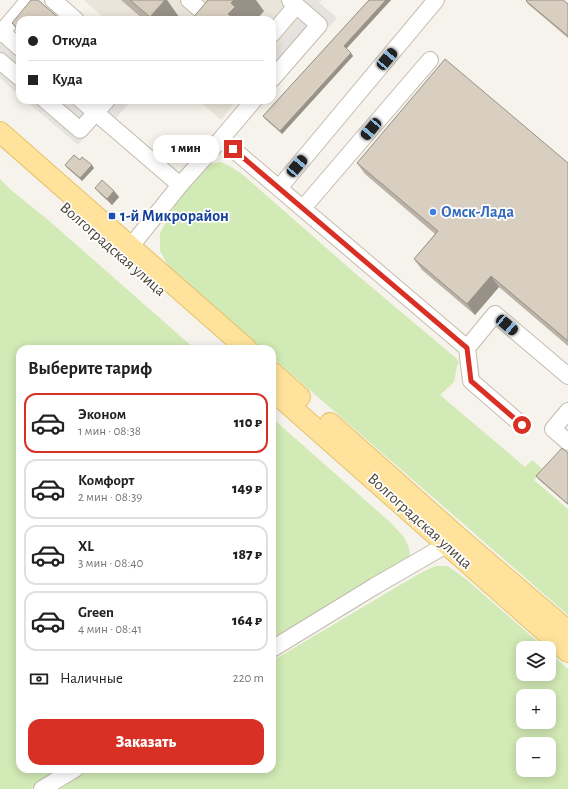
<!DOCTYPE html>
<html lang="ru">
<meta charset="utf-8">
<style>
body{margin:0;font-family:"Alegreya Sans",sans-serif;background:#f6f6f6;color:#222;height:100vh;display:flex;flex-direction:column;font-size:15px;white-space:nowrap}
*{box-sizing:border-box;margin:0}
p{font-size:13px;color:#767676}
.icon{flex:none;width:22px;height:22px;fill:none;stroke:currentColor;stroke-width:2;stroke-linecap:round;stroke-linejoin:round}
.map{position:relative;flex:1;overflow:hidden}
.side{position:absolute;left:16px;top:345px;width:260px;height:428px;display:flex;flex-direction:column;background:#fff;border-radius:12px;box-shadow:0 2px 10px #0003}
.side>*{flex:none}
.banner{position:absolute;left:16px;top:16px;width:260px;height:88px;border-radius:12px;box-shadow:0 2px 10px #0003;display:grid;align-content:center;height:88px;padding:0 12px;background:#fff}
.tools{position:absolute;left:516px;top:641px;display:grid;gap:8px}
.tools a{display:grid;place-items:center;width:40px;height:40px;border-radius:8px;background:#fff;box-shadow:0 2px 10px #0003;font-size:20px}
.end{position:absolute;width:18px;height:18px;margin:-9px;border:5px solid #d93025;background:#fff;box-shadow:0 0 0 2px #fff}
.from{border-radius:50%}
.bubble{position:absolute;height:28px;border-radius:12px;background:#fff;box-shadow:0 2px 10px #0003;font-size:13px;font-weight:800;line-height:28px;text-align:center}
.car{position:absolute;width:12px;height:24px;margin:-12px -6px;border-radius:5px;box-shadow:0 0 3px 1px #0007;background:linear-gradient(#222 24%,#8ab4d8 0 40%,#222 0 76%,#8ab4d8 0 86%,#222 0)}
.banner b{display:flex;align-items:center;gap:14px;height:38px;font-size:15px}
.banner b+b{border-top:1px solid #e0e0e0}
.banner i{width:10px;height:10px;background:#222}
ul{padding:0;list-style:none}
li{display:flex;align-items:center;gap:12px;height:60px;margin:0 8px 6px;padding:0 4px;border:2px solid #e0e0e0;border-radius:12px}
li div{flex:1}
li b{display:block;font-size:15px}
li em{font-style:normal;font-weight:800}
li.active{border-color:#d93025}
li>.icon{width:36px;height:36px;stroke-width:1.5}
h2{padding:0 12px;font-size:18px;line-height:48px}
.pay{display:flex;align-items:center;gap:10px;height:44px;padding:0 12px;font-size:15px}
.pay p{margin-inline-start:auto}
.button{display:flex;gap:8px;margin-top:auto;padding:8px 12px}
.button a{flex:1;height:46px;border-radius:12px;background:#d93025;color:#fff;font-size:16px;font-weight:800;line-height:46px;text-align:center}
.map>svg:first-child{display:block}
</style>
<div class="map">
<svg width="568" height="789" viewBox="0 0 568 789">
<rect width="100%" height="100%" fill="#f6f3ec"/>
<path fill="#eae5da" d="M84,0H322L272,59V20H106Z
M198,100H237L221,120Z"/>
<path fill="#d2eab5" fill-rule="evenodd" d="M220,162L228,165L242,174L356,274L457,359L459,363L457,366L454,382L440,395L525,467L532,460L544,470L534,480L568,509V615L272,357V349H262L170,269L160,251V233L175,205L192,181L203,169L211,164Z
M0,179L11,190L47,219L195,349H20V769H64L31,789H0Z
M272,418L390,522L404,537L409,548L410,558L272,646Z
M436,566H448L467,580L545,648H523V674H549V652L568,669V789H56L89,769H272V661L422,572ZM523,696H549V722H523ZM523,744H549V770H523Z"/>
<path fill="#e5e3e0" d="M308,0H316L337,18L329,27L304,5Z
M302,18L310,26L272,70V53Z
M0,25L20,42V96L0,78Z
M25,100H88L105,114L78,145Z
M100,100H132L116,118L97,102Z"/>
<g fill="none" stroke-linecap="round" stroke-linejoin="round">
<g stroke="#c2bbae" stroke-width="18">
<path id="minor" d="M53,0L76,20
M189,0L210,18L214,13
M2,32L20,48
M0,34L29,0
M272,34L296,6
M0,61L20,78
M272,79L319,25L290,0
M45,100L80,130L107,100
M81,100L180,185
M221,139L467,348L495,314L568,376
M279,188L436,0
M303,208L430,60
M131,246L180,185L221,139L254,100
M467,348L471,381L522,425
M568,411L553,429L568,442
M272,649L375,586L446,545L455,538
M42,789L75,769"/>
</g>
<g stroke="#e6c16a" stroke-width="22">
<path id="major" d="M0,132L247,349
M272,372L300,397
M272,390L568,652
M330,423L457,536L568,631"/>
</g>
<use href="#minor" stroke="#fff" stroke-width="16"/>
<use href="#major" stroke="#ffe39c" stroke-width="20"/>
</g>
<path fill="#bab2a6" d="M121,0H167L181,20H144Z
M369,0H391L346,49L353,56L282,134L265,119L263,116Z
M526,1L568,4V38L528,4Z
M20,20V32L16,29L12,23Z
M80,160L94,168L82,181L67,168L65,165Z
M357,163H568V346L499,287L475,315L422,270L414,259L435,234L365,174Z
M95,188L114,191L119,197L112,205L100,194Z
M568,453V505L538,479L536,476Z"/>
<path fill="#979187" d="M165,0H167L181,20H152L150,17Z
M234,0H256L264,11L256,20H230L228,14L231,3Z
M386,0H391L346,49L344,46Z
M351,53L353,56L282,134L280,131Z
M92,165L94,168L82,181L80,178Z
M114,191L119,197L112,205L107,199Z
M491,276L499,287L475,315L467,304Z"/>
<path fill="#d8cfc1" stroke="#979187" d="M31,0H38L61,20H20V30L12,23Z
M130,0H165L150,17Z
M208,0H234L231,3L235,7L228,14L232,17L230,20H191Z
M369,0H386L344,46L351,53L280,131L263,116Z
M527,0H563L568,4V36L526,1Z
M445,59L568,163V341L491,276L467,304L414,259L438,231L357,163Z
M74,155L80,160L82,157L92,165L80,178L65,165Z
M102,180L114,191L107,199L95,188Z
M562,448L568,453V504L536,476Z"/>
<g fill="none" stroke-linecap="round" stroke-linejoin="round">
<path stroke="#d93025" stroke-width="5" d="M233,149L467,348L471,381L522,425"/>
</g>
<circle fill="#3f7fe0" stroke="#fff" stroke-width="1.5" cx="433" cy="212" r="4"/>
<rect fill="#1a4fb4" stroke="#fff" stroke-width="1.5" x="108" y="212" width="8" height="8" rx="2"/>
<g text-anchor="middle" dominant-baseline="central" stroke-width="3.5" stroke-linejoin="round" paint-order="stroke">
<g font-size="16" font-weight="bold" fill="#366cbe" stroke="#fff" text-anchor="start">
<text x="441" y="212">Омск-Лада</text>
</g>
<g font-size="16" font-weight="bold" fill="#164399" stroke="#fff" text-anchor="start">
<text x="120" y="216">1-й Микрорайон</text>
</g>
<g font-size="16" fill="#4b4439" stroke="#fff">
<text transform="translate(113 249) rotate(41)">Волгоградская улица</text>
<text transform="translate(420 521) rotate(42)">Волгоградская улица</text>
</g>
</g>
</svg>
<div class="tools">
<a><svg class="icon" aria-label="layers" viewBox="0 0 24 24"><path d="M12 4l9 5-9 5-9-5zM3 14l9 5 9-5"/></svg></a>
<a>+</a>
<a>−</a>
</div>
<i class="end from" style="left:522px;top:425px"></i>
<i class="end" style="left:233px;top:149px"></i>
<div class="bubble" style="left:153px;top:135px;width:66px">1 мин</div>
<i class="car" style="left:387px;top:59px;rotate:40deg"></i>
<i class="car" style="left:371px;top:129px;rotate:220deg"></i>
<i class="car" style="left:297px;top:166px;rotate:40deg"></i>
<i class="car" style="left:507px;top:325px;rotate:130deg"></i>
<div class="banner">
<b><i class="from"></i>Откуда</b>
<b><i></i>Куда</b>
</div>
<section class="side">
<h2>Выберите тариф</h2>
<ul>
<li class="active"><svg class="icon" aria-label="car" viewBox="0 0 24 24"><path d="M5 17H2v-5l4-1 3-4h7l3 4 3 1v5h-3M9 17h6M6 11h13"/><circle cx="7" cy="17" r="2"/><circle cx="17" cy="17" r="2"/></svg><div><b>Эконом</b><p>1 мин · 08:38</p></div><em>110 ₽</em></li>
<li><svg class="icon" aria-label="car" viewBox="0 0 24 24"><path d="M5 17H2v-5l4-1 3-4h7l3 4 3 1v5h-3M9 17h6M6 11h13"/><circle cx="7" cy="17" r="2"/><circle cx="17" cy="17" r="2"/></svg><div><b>Комфорт</b><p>2 мин · 08:39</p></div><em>149 ₽</em></li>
<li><svg class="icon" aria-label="car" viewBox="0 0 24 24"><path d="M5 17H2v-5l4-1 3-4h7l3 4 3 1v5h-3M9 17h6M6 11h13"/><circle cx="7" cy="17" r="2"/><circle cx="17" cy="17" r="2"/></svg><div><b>XL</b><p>3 мин · 08:40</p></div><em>187 ₽</em></li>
<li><svg class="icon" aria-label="car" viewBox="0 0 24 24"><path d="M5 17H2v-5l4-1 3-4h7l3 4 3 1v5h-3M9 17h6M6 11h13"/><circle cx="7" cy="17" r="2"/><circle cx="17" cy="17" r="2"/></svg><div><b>Green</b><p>4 мин · 08:41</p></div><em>164 ₽</em></li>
</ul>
<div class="pay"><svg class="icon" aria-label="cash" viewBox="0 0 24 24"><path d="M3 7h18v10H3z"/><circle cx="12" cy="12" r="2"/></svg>Наличные<p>220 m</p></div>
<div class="button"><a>Заказать</a></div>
</section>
</div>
